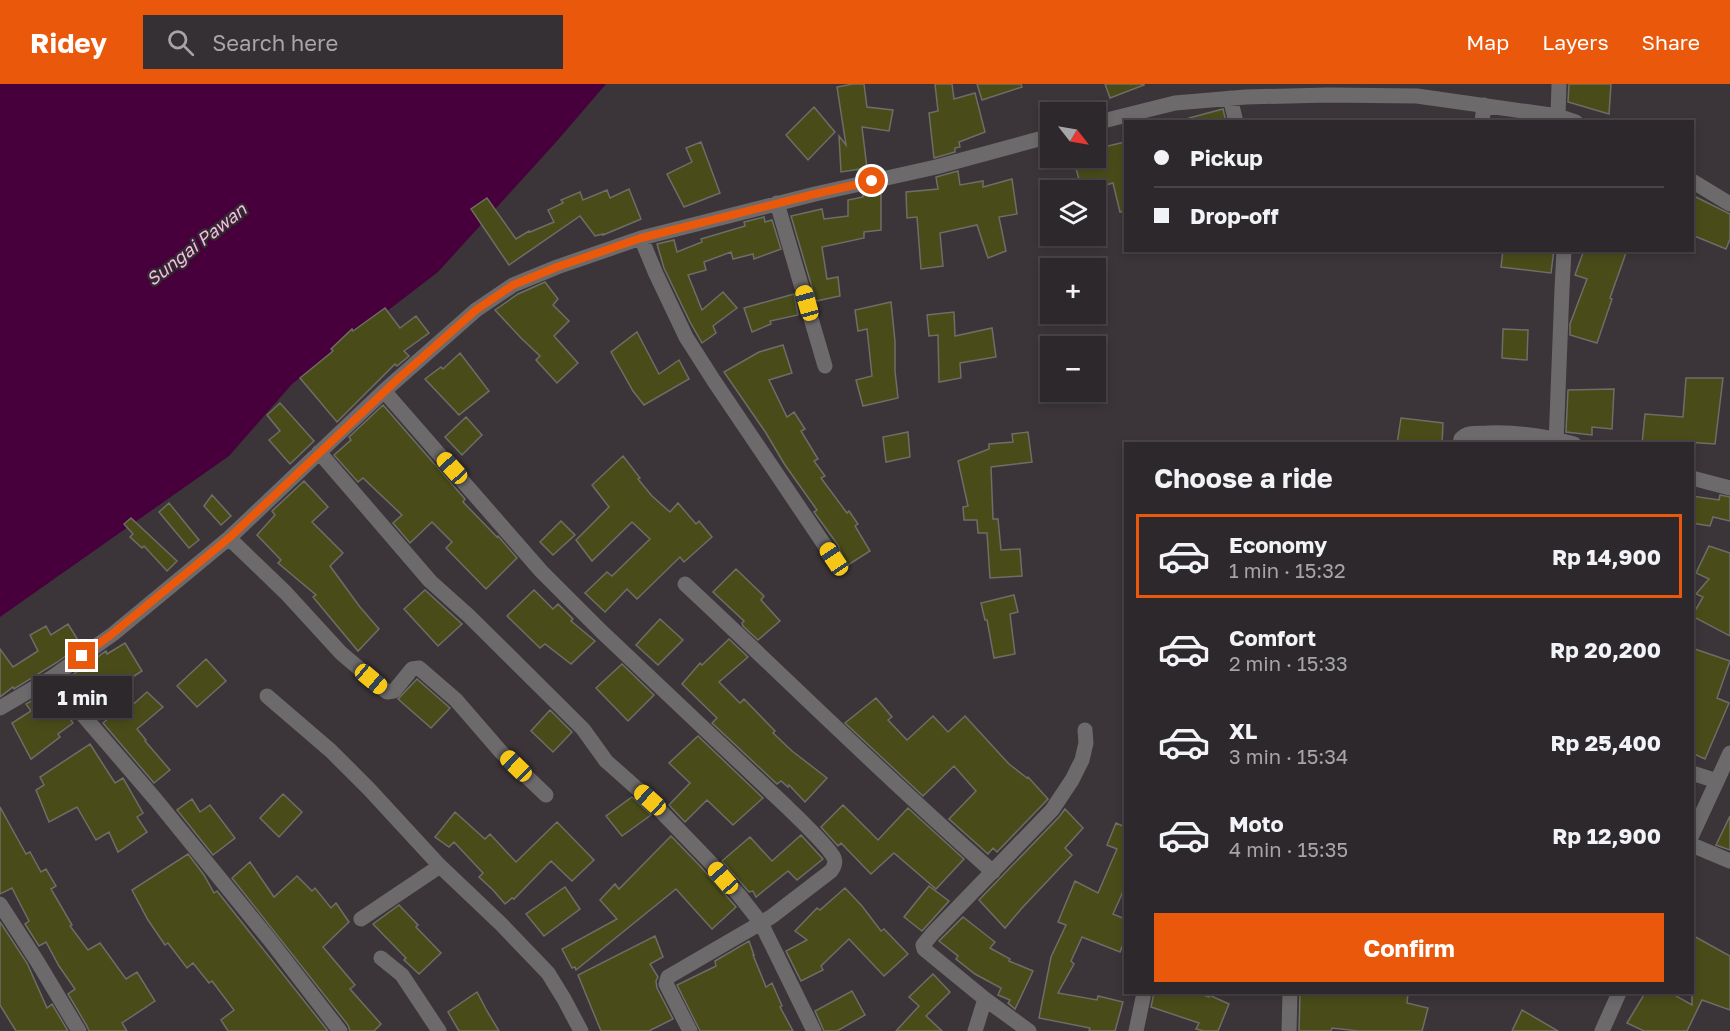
<!DOCTYPE html>
<meta charset="utf-8">
<style>
body{margin:0;font-family:"Golos Text",sans-serif;background:#343033;color:#f1f3f6;height:100vh;display:flex;flex-direction:column;font-size:22px;white-space:nowrap}
*{box-sizing:border-box;margin:0}
p{font-size:20px;color:#a6a6a9}
.icon{flex:none;width:33px;height:33px;fill:none;stroke:currentColor;stroke-width:2;stroke-linecap:round;stroke-linejoin:round}
.map{position:relative;flex:1;overflow:hidden}
.details{position:absolute;left:1124px;top:358px;width:570px;height:552px;display:flex;flex-direction:column;background:#2c282b;border-radius:0px;box-shadow:0 3px 9px #0003,0 0 0 2px #484447}
.details>*{flex:none}
.guide{position:absolute;left:1124px;top:36px;width:570px;height:132px;border-radius:0px;box-shadow:0 3px 9px #0003,0 0 0 2px #484447;display:grid;align-content:center;height:132px;padding:0 30px;background:#2c282b}
.needle{width:39px;rotate:121deg}
.tools{position:absolute;left:1040px;top:18px;display:grid;gap:12px}
.tools a{display:grid;place-items:center;width:66px;height:66px;border-radius:0px;background:#2c282b;box-shadow:0 3px 9px #0003,0 0 0 2px #484447;font-size:30px}
.end{position:absolute;width:27px;height:27px;margin:-14px;border:8px solid #ea580c;background:#fff;box-shadow:0 0 0 3px #fff}
.from{border-radius:50%}
.bubble{position:absolute;height:42px;border-radius:0px;background:#2c282b;box-shadow:0 3px 9px #0003,0 0 0 2px #484447;font-size:20px;font-weight:700;line-height:42px;text-align:center}
.car{position:absolute;width:18px;height:36px;margin:-18px -9px;border-radius:8px;box-shadow:0 0 4px 2px #0007;background:linear-gradient(#f5c518 24%,#345 0 40%,#f5c518 0 76%,#345 0 86%,#f5c518 0)}
.guide b{display:flex;align-items:center;gap:21px;height:57px;font-size:22px}
.guide b+b{border-top:2px solid #484447}
.guide i{width:15px;height:15px;background:#f1f3f6}
ul{padding:0;list-style:none}
li{display:flex;align-items:center;gap:18px;height:84px;margin:0 12px 9px;padding:0 18px;border:3px solid transparent;border-radius:0px}
li div{flex:1}
li b{display:block;font-size:22px}
li em{font-style:normal;font-weight:700}
li.on{border-color:#ea580c}
li>.icon{width:54px;height:54px;stroke-width:1.5}
h2{padding:0 30px;font-size:27px;line-height:72px}
.primary-button{display:flex;gap:12px;margin-top:auto;padding:12px 30px}
.primary-button a{flex:1;height:69px;border-radius:0px;background:#ea580c;color:#fff;font-size:24px;font-weight:700;line-height:69px;text-align:center}
header{display:flex;align-items:center;gap:36px;box-sizing:border-box;height:84px;padding:0 30px;background:#ea580c;color:#fff}
header strong{font-size:28px}
nav{display:flex;gap:33px;margin-inline-start:auto;font-size:21px}
.search{width:420px;height:54px;background:#343033;display:flex;align-items:center;gap:15px;box-sizing:border-box;padding:0 21px;border-radius:0px;color:#a6a6a9;font-size:22px}
.map>svg:first-child{display:block}
</style>
<header>
<strong>Ridey</strong>
<div class="search"><svg class="icon" aria-label="search" viewBox="0 0 24 24"><circle cx="10" cy="10" r="6"/><path d="M15 15l6 6"/></svg>Search here</div>
<nav><a>Map</a><a>Layers</a><a>Share</a></nav>
</header>
<div class="map">
<svg width="1730" height="947" viewBox="0 0 1730 947">
<rect width="100%" height="100%" fill="#3b3539"/>
<path fill="#47003b" d="M0,0H606L557,57L438,188L292,300L229,372L0,533Z"/>
<path fill="#494c19" stroke="#6d6e66" stroke-width="1.5" d="M853,0H864L867,23L893,26L889,47L862,43L867,84L841,88L839,52L846,61L837,3Z
M935,0H952L954,15L975,9L985,48L959,58L960,63L955,64V68L934,74L929,29L938,27Z
M977,0H1021L1022,3L982,16Z
M1105,0H1144V1L1110,14Z
M1569,0H1611L1609,30L1568,18Z
M814,23L835,48L808,76L786,51Z
M1223,25L1226,38H1190L1189,34Z
M701,58L720,109L684,123L667,90L692,78L686,64Z
M1125,58V127L1120,128L1113,99L1088,106H1082L1073,74H1095V65Z
M958,87L960,101L983,97V103L1012,95L1017,130L999,133L1006,167L988,174L977,141L940,149L943,182L921,185L917,133L907,134L906,108L938,105L936,93Z
M629,105L641,135L603,151V150L595,152L580,132L509,181L471,125L487,114L516,155L529,147L530,148L554,138L548,126L563,119L561,116L580,108L583,116L607,106L610,114Z
M881,105V146L864,148V154L822,163L827,195L838,193L840,212L816,217L791,132L822,125L824,135L848,132V116L863,113V109Z
M1692,111L1730,130V155L1726,165L1692,151Z
M764,133L765,138L772,136L781,165L754,175L753,170L733,175L731,168L704,178L706,186L688,191L702,226L723,208L737,224L713,242L716,249L702,259L690,238L664,184L657,160L674,156L677,168L702,158L701,155L745,142L744,138Z
M1503,166H1554L1551,189L1501,183Z
M1584,166H1627L1610,214L1612,215L1597,259L1570,251V240L1587,195L1575,191Z
M545,198L558,215L553,221L569,237L554,252L578,279L557,299L536,276L540,272L521,254L495,226L518,210Z
M794,210L798,231L770,237L771,240L752,248L744,224Z
M891,218L895,257V287L898,314L863,322L856,296L872,292L867,245L858,247L855,226Z
M385,224L400,244L416,232L429,249L404,267L409,272L397,282L395,280L337,338L300,294L333,267L331,265L352,245L353,247Z
M954,228L955,252L992,244L996,273L960,279L961,294L939,298L938,251L929,252L927,231Z
M1503,245L1528,246L1527,276L1502,274Z
M637,248L659,290L679,276L689,295L644,321L633,307L611,268Z
M783,261L792,289L769,296L787,333L794,328L805,345L801,347L818,375L814,377L825,392L821,394L847,429L849,427L858,440L855,442L870,467L848,481L844,476L838,461L814,428L817,426L785,381L766,349L724,288L759,268Z
M460,269L489,307L459,331L425,295L441,283L443,285Z
M1686,294H1723L1715,360L1672,357L1671,360H1642L1645,330L1683,333Z
M1614,305L1612,345L1592,343V351L1566,348L1568,306Z
M280,319L314,357L290,380L269,356L280,347L267,331Z
M383,321L465,415L463,418L497,453L498,452L517,474L486,505L446,464L452,458L432,438L410,459L393,439L402,431L363,394L358,398L334,371L351,356L349,353Z
M466,333L482,351L462,371L445,353Z
M1401,334L1443,339L1442,360H1397Z
M908,348L910,373L886,378L883,353Z
M1028,348L1032,378L991,383L993,435H998L1001,466L1020,465L1022,492L990,494L987,449H978L977,436H964L963,423L968,422L958,377L989,365V360L1013,358L1012,350Z
M623,372L640,394L638,395L652,412L670,428L678,419L696,440L699,437L712,453L684,478L680,473L637,515L627,505L605,528L585,509L607,488L612,492L650,455L632,438L592,477L576,456L609,423L592,401Z
M304,397L328,423L312,438L343,469L330,482L360,523L379,545L358,567L313,513L316,511L278,479L281,476L257,451L275,431L272,427Z
M212,411L231,432L221,441L204,422Z
M1720,411L1730,413V437L1713,433L1710,442L1692,439V412L1719,416Z
M169,419L199,456L189,464L159,428Z
M131,434L177,477L167,487L144,462L142,464L130,453L133,450L124,440Z
M561,437L575,451L553,471L540,458Z
M1709,462L1730,469V552L1692,532L1703,513L1696,510L1709,495L1696,489Z
M736,485L764,512L761,516L780,537L758,556L743,542L742,539L744,537L713,508Z
M425,506L462,540L438,562L404,525Z
M534,506L553,525L558,520L573,535L571,537L595,557L571,580L545,560L540,564L507,532Z
M1014,511L1018,528L1010,530L1015,570L994,574L987,536H985L981,519Z
M660,535L683,556L658,581L636,561Z
M68,540L81,561L56,579L14,605L13,603L0,613V565L13,583L38,567L30,551L46,542L51,551Z
M729,555L748,573L719,598L740,619L744,615L775,647L773,649L792,667L827,694L805,718L789,701L788,703L781,697L777,700L712,639L717,634L682,600L700,579L702,581Z
M125,559L142,587L106,610L101,601L82,615L67,595L106,567L107,570Z
M1692,564L1730,577L1717,614L1729,619L1705,675L1692,669Z
M206,575L226,597L197,623L177,602Z
M622,580L654,611L628,637L596,604Z
M417,595L450,624L431,644L398,615Z
M147,608L163,623L137,645L146,656L145,657L170,686L154,699L103,639L116,628L119,633Z
M56,614L67,627L66,628L73,639L58,650L60,653L31,675L12,639L31,627L26,620L35,615L42,625Z
M876,614L892,633L888,636L907,656L933,632L948,648L965,632L1009,680L1027,694L1028,693L1048,715L997,768L993,764L988,770L949,735L976,707L954,682L923,712L845,639Z
M550,626L572,648L553,668L531,647Z
M698,652L763,714L733,741L707,716L685,738L669,721L690,699L669,679Z
M90,660L115,699L123,694L143,729L137,733L147,748L118,768L109,748L96,756L77,723L49,738L36,706L44,701L40,693Z
M283,710L302,728L279,753L260,734Z
M632,713L651,731L622,752L606,732Z
M192,715L200,728L210,721L235,754L213,771L177,726Z
M843,721L878,756L908,724L964,775L936,805L894,769L871,790L841,759L838,762L821,743Z
M0,723L26,770L30,768L41,788L46,785L56,802L51,805L72,841L70,842L88,866L100,859L126,895L137,888L155,917L122,939L127,947H89L87,942L68,910L75,905L59,882L46,858L39,862L25,840L29,837L12,804L0,810Z
M1065,725L1083,744L1065,764L1072,771L1022,824L1005,844L979,816L1059,733Z
M455,728L485,755L490,750L516,778L557,738L594,776L572,797L551,777L514,815L512,814L505,820L493,806L479,793L483,789L454,758L449,763L435,753Z
M1730,732V766L1716,761Z
M1116,739L1125,743V803L1113,830L1125,835V855L1120,868L1082,853L1071,877L1074,880L1058,909L1097,916L1098,912L1123,918L1115,947H1089L1090,944L1039,934L1051,873L1066,841L1058,838L1075,797L1098,809L1117,765L1107,761Z
M801,751L823,775L797,796L788,787L756,813L753,807L749,808L722,777L750,753L772,777Z
M671,752L701,783L736,823L712,845L676,805L576,886L575,883L572,884L562,865L617,835L600,816L615,800L619,805Z
M188,770L204,791L214,809L217,807L328,947H228L221,936L234,926L212,897L209,899L193,879L187,884L168,859L165,861L148,836L132,806Z
M250,778L274,813L297,792L312,807L315,804L331,824L336,819L349,838L323,863L355,901L350,905L381,940L374,947H350L348,941L232,794Z
M929,802L949,817L922,847L904,833Z
M565,803L580,825L544,852L526,830Z
M845,804L862,822L881,847L884,845L908,870L884,892L849,855L821,882L823,886L801,897L786,867L807,856L795,847L817,824L820,826Z
M399,821L418,841L416,843L441,869L419,890L404,876L406,874L373,840Z
M963,833L995,858L990,864L1010,875L1009,877L1033,887L1015,925L1008,919L1010,916L998,911L1001,904L975,890L956,875L958,872L939,857Z
M0,838L27,879L47,924L52,920L68,947H16L0,921Z
M1692,851L1730,872V926L1702,916L1687,947H1644L1627,939L1645,909H1671L1692,921Z
M655,852L663,873L650,880L658,893L656,897L657,904L673,935L649,947H601L578,891Z
M749,857L754,871H753L766,903L772,899L782,922L780,923L793,947H700L677,901L716,882L715,877Z
M933,890L950,908L926,932L942,947H896L919,922L909,913Z
M852,907L865,931L837,947H824L815,927Z
M477,908L487,927L499,947H459L448,928Z
M1154,909H1197L1209,913V911L1229,920L1218,947H1204L1196,945L1199,939L1151,923Z
M1300,909H1408L1407,919L1428,924L1422,947H1358L1332,944L1331,947H1299Z
M1522,926L1558,947H1512Z"/>
<g fill="none" stroke-linecap="round" stroke-linejoin="round">
<path stroke="#6d6a6c" stroke-width="15" d="M1559,0L1558,32L1576,38
M1230,14L1236,38
M1482,38L1484,21
M1095,39L1175,19L1246,13L1328,11L1417,12L1558,32
M1692,97L1730,120
M777,119L825,282
M641,154L656,190L686,253L714,297L834,475
M384,307L541,487L601,547L787,723C797,733 829,763 834,774C836,779 834,783 831,787L771,833L668,893L666,900L690,947
M1460,360L1461,355C1468,347 1479,350 1489,349C1518,348 1546,352 1574,360
M1556,360L1562,205L1564,166
M319,368L430,497L469,532L583,645L606,677L650,716L708,776L739,811L761,839L814,947
M1692,394L1730,404
M229,454L286,509L341,569L387,608L394,607L412,585L419,584L456,616L501,668L546,711
M685,500C788,596 887,695 993,788
M51,594L156,716L269,855L340,947
M267,612L331,667L369,705L440,782L501,840L548,889L564,915L581,947
M0,624L51,594L113,550L229,454L384,307L476,226L513,201L557,183L641,154L815,110L936,83L1050,52
M1692,689L1717,697
M1692,761L1730,777
M0,820L37,877L79,947
M361,835L440,782
M381,874L402,891L439,947
M975,947L985,915
M1029,947L985,915L924,865L923,861L933,849L1052,726L1072,696L1082,676L1086,659L1085,646
M1136,947L1144,909
M1289,947L1290,909"/>
<path stroke="#6d6a6c" stroke-width="15" d="M1692,751L1730,669
M1602,947L1619,909"/>
</g>
<g fill="none" stroke-linecap="round" stroke-linejoin="round">
<path stroke="#ea580c" stroke-width="8" d="M82,572L112,550L229,454L399,294L476,226L513,201L557,183L641,154L815,110L872,97"/>
</g>
<g text-anchor="middle" dominant-baseline="central" stroke-width="4.5" stroke-linejoin="round" paint-order="stroke">
<g font-size="18" font-style="italic" fill="#f7b9e4" stroke="#312b2f">
<text transform="translate(196 160) rotate(-38)">Sungai Pawan</text>
</g>
</g>
</svg>
<div class="tools">
<a><svg class="needle" viewBox="-14 -14 28 28"><path d="M0-13l5 13h-10z" fill="#e53935"/><path d="M0 13l5-13h-10z" fill="#a6a6a9"/></svg></a>
<a><svg class="icon" aria-label="layers" viewBox="0 0 24 24"><path d="M12 4l9 5-9 5-9-5zM3 14l9 5 9-5"/></svg></a>
<a>+</a>
<a>−</a>
</div>
<i class="end from" style="left:872px;top:97px"></i>
<i class="end" style="left:82px;top:572px"></i>
<div class="bubble" style="left:33px;top:592px;width:99px">1 min</div>
<i class="car" style="left:807px;top:219px;rotate:344deg"></i>
<i class="car" style="left:452px;top:384px;rotate:318deg"></i>
<i class="car" style="left:834px;top:475px;rotate:326deg"></i>
<i class="car" style="left:371px;top:595px;rotate:130deg"></i>
<i class="car" style="left:516px;top:682px;rotate:314deg"></i>
<i class="car" style="left:650px;top:716px;rotate:312deg"></i>
<i class="car" style="left:723px;top:794px;rotate:319deg"></i>
<div class="guide">
<b><i class="from"></i>Pickup</b>
<b><i></i>Drop-off</b>
</div>
<section class="details">
<h2>Choose a ride</h2>
<ul>
<li class="on"><svg class="icon" aria-label="car" viewBox="0 0 24 24"><path d="M5 17H2v-5l4-1 3-4h7l3 4 3 1v5h-3M9 17h6M6 11h13"/><circle cx="7" cy="17" r="2"/><circle cx="17" cy="17" r="2"/></svg><div><b>Economy</b><p>1 min · 15:32</p></div><em>Rp 14,900</em></li>
<li><svg class="icon" aria-label="car" viewBox="0 0 24 24"><path d="M5 17H2v-5l4-1 3-4h7l3 4 3 1v5h-3M9 17h6M6 11h13"/><circle cx="7" cy="17" r="2"/><circle cx="17" cy="17" r="2"/></svg><div><b>Comfort</b><p>2 min · 15:33</p></div><em>Rp 20,200</em></li>
<li><svg class="icon" aria-label="car" viewBox="0 0 24 24"><path d="M5 17H2v-5l4-1 3-4h7l3 4 3 1v5h-3M9 17h6M6 11h13"/><circle cx="7" cy="17" r="2"/><circle cx="17" cy="17" r="2"/></svg><div><b>XL</b><p>3 min · 15:34</p></div><em>Rp 25,400</em></li>
<li><svg class="icon" aria-label="car" viewBox="0 0 24 24"><path d="M5 17H2v-5l4-1 3-4h7l3 4 3 1v5h-3M9 17h6M6 11h13"/><circle cx="7" cy="17" r="2"/><circle cx="17" cy="17" r="2"/></svg><div><b>Moto</b><p>4 min · 15:35</p></div><em>Rp 12,900</em></li>
</ul>
<div class="primary-button"><a>Confirm</a></div>
</section>
</div>
